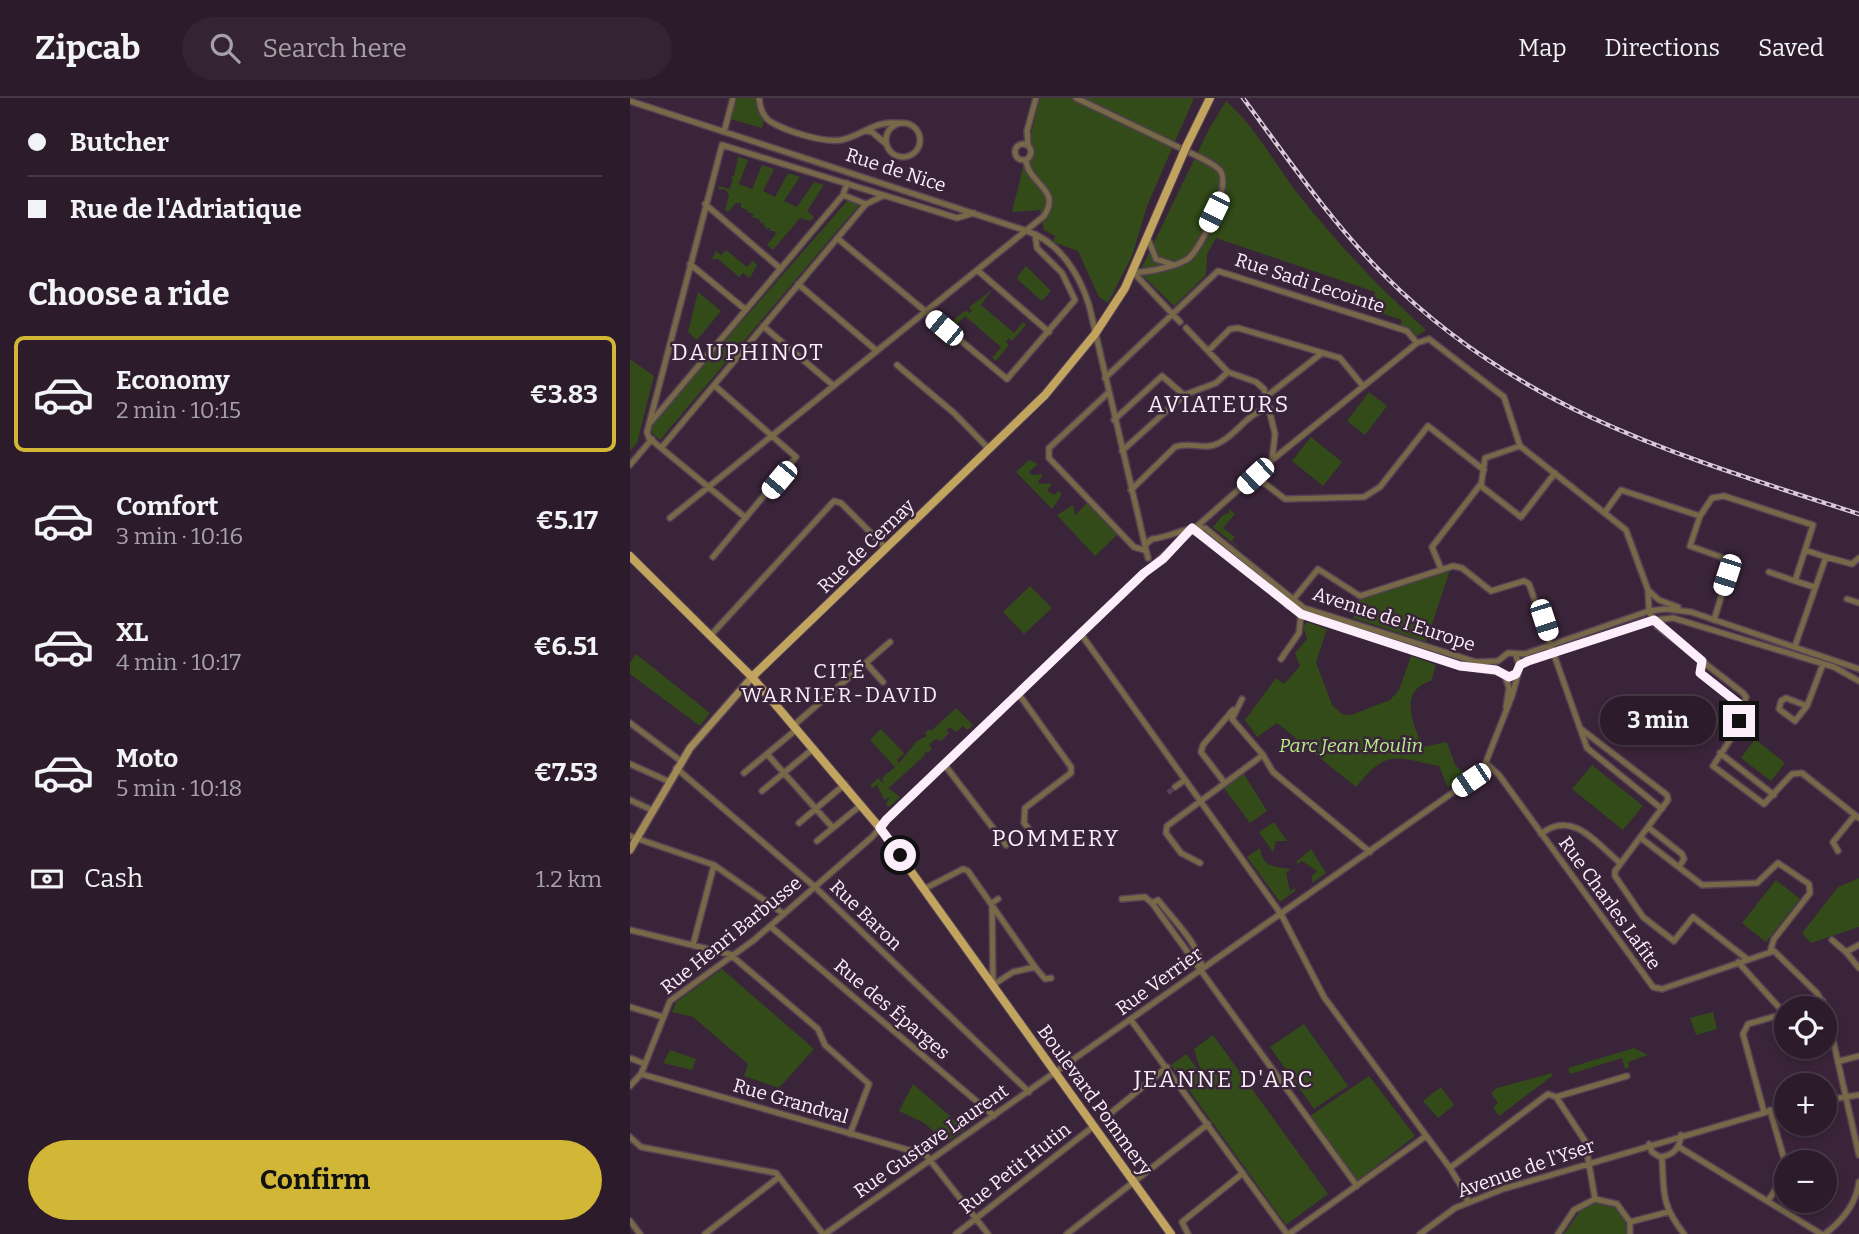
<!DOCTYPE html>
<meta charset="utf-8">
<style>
body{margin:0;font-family:Bitter,serif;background:#342433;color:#f1f3f6;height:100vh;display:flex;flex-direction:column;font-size:26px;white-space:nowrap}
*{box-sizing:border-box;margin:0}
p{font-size:23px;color:#a6a1a9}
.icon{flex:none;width:38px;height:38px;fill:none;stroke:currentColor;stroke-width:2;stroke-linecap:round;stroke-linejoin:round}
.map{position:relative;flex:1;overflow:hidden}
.panel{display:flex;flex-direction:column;background:#2c1b2b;width:630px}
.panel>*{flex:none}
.hud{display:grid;align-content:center;height:154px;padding:0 28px;background:#2c1b2b}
.tools{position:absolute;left:1144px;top:898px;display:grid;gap:14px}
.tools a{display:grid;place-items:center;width:63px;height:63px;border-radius:50%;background:#2c1b2b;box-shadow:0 4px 10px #0003,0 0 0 2px #483947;font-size:35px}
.end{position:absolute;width:32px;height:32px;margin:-16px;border:9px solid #fdeefb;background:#111;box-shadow:0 0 0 4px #111}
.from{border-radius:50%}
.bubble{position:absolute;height:49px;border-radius:24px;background:#2c1b2b;box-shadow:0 4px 10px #0003,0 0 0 2px #483947;font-size:23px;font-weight:700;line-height:49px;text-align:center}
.car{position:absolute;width:21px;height:42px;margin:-21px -10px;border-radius:9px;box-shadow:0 0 5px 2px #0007;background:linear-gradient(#fff 24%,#345 0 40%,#fff 0 76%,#345 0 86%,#fff 0)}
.hud b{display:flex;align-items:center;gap:24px;height:66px;font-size:26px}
.hud b+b{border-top:2px solid #483947}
.hud i{width:18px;height:18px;background:#f1f3f6}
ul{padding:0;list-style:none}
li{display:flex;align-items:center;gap:21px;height:116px;margin:0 14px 10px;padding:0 14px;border:4px solid transparent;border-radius:10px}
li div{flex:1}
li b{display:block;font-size:26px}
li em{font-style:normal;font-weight:700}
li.current{border-color:#d2b736}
li>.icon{width:63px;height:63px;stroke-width:1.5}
h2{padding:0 28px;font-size:32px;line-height:84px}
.pay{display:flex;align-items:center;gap:18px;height:77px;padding:0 28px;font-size:26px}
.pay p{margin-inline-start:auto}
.cta{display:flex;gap:14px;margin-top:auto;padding:14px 28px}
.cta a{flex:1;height:80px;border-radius:42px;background:#d2b736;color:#111;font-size:28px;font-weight:700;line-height:80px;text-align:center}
header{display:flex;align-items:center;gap:42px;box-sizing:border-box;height:98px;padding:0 35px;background:#2c1b2b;border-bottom:2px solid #483947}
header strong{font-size:33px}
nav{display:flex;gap:38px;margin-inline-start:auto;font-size:24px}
.search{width:490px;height:63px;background:#342433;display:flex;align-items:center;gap:18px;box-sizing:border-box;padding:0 24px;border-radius:38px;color:#a6a1a9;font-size:26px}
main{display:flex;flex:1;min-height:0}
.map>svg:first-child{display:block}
</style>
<header>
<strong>Zipcab</strong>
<div class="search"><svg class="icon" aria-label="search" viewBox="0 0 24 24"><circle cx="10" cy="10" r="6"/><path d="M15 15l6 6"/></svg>Search here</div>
<nav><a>Map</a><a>Directions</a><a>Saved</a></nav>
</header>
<main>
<section class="panel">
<div class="hud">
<b><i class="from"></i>Butcher</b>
<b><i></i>Rue de l'Adriatique</b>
</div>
<h2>Choose a ride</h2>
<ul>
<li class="current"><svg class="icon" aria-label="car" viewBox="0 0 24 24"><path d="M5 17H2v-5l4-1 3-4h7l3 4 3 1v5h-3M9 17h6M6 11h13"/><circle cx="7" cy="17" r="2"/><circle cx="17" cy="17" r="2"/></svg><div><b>Economy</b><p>2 min · 10:15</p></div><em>€3.83</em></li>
<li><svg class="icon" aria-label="car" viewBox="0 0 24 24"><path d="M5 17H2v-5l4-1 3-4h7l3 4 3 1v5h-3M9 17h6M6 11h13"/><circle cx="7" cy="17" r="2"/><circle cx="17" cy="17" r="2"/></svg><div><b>Comfort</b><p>3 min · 10:16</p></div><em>€5.17</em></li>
<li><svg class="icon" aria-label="car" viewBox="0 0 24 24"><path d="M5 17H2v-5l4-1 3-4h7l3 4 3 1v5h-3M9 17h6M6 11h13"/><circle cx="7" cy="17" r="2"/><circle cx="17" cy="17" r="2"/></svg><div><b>XL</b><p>4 min · 10:17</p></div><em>€6.51</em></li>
<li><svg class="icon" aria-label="car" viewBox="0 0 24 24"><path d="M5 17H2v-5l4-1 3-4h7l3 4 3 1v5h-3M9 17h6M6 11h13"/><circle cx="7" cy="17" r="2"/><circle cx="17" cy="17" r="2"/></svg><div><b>Moto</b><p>5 min · 10:18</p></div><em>€7.53</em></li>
</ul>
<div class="pay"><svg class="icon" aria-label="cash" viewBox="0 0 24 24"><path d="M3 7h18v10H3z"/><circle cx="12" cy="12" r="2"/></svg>Cash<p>1.2 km</p></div>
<div class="cta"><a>Confirm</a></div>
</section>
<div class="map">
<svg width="1229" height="1136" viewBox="0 0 1229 1136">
<rect width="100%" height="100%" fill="#3a2439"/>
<path fill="#324b19" d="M106,0H127V9L134,22L132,30L100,21Z
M410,0H564L517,108L502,158L478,205L469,199L448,153L423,144L425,138L414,132L410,112L382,114Z
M596,3C626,29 644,65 668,96C707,145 749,190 796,232L787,238L770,227L772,222L739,211L745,194L586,140L577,156L576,177L544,208L511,176V171L579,31Z
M108,59L118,62L109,86L122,91L132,67L144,71L133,93L145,99L158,75L170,79L154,103L167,109L184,84L194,87L177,113L184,119L180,123L170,120L143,152L137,147L146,136L144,133H139L141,130L136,131L133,124L131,126L129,121L122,119L124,116L117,114L118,112L111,110V105H106L98,114L95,112L99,97L96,92L88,91L89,88L100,91L103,80L100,79L104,78Z
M219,101L230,106L30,342L22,335L20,328Z
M96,152L117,169L123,163L127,167L120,180L113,175L109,179L88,161H82L86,153L91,157Z
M396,168L421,193L412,203L388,182L387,179Z
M362,192L351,207L384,235L393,224L396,227L382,243L379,240L376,244L379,247L366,263L362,260L371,249L335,218L322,231L317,227L336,212L339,215L342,213L339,209Z
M68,194L91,213L67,242L58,234Z
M0,261L24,278L7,345L0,353Z
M739,294L757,308L735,337L717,323Z
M681,339L712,364L693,388L662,363Z
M399,362L408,366L399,374L402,377L413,376L408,384L410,386L422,385L417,393L424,397L429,393L432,396L422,411L386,374Z
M458,404L489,435L465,458L427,417L443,407L445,417Z
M599,411L605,416L593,430L605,439L602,443L611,452L583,429L593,417L599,415Z
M820,472L796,544L723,520L729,502Z
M400,488L422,510L394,536L373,514Z
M677,524L697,531L686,564L702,607L712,616L721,617L760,602L769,592L781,558L806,567L801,583C767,593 784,626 792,649L817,644L825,667L836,677L818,690L809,668C764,659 757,651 726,689L647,625L627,639L615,622L646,580L654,586L670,568L665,555L677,541L673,528Z
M6,556L80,615L70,628L0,576V565Z
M326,610L343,627L337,632L333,628L326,634L320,629L316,632L319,635L311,643L305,641L299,647L302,651L298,655L296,653L294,658L260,689L256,688L270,699L259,709L256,706L260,699L254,702L247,687L242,690L240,688L248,680L254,686L252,680L265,669L240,642L251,631L274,655L267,662L269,665L287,643L297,638L295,635L299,631L301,633Z
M1125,641L1155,665L1141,683L1111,660Z
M962,667L1013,708L993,732L942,691Z
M614,676L637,713L620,725L594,690Z
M644,724L657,743H646L643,754L629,734Z
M630,750C632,770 647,769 661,771L656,775L660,793L665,790V793L650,804L617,759Z
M681,751L696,775L682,785V778L687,773L672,763L668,766L666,764Z
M1229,780V829L1181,845L1172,835L1208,789Z
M1146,782L1170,801L1136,844L1112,825Z
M92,871L184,951L149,990L114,978L118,966L63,919L42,914L46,904Z
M1083,914L1087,931L1066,937L1060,920Z
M674,926L718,988L684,1011L640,949Z
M583,937L698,1096L656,1127L541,967L556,956L572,977L564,951Z
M1004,950L1018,957L998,964L999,970L995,971L992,960L940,976L938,970Z
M40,952L66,961L62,972L33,965Z
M922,975V978L869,1018L863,1010L868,1005L861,995L867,990Z
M739,978L785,1038L727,1083L680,1018Z
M283,986L335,1031L316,1044L294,1025L269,1013Z
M811,989L824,1007L808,1020L793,1003Z
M964,1103C983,1107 998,1114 996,1136H934L952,1110Z"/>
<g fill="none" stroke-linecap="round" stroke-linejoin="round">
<path stroke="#574256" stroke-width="5" stroke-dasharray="5 2.5" stroke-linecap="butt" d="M538,695L545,689"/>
<g stroke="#554054" stroke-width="8">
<path id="minor" d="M129,0C130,9 132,18 141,24C156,33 193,45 211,42C231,38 246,22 268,25
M446,0L569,59C576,63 587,67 591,74C600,90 573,146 560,159C551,168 515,175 503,174
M0,3L397,133C429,144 449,175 459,207L518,460
M256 42a17 17 0 1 1 34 0a17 17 0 1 1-34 0Z
M235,33L242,34L255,45
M94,34L103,0
M385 54a8 8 0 1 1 16 0a8 8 0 1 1-16 0Z
M398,48L397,33L406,0
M213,97L236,106
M75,106L151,171
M207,140L377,281L445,202L432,175L407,150L405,136
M518,141L526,161L541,166
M60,166L116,212
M347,172L419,234
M503,174L550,224
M168,186L247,253
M133,228L204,288
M556,230L598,274L626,284L634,291L645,336L642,362
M578,253L600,231L608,230L710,260L733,288
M267,267L324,315L359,351
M475,280L588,173L777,233L787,245
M479,294L419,350V360L504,449L514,452
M637,298L692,255
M484,322L532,278L554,297
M20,325L213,97L217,85
M890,348L855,360L851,388L891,419L925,375
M32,349L236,106L253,98
M492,353L554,297L586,285L598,274
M0,367L22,341
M625,378L655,401L734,399L750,389L798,328L854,372
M501,392L545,349C560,343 575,353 589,345C609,335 616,315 640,310
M975,414L991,392L1070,418L1082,400L1094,398L1183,427L1175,452
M1070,418L1060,448L1102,463L1084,522
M40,420L414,118C432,91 398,86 396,62
M116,420L19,340L17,334L92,47L327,120L344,115
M562,430L671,516L830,568L869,574
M515,447L522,441C540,439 554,429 575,430L674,510L846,564L868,563L878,555L895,556L1019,513L1036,511L1061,514L1229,571
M83,459L166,359L84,287
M1196,459L1222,466L1229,460
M811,471L802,449L850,387
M1139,474L1165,483
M1018,492L1029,502L1048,509
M1217,501L1229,505
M658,508L688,471L730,498L823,468L832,470L861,493L894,483L899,486L957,650L1032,711
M451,536L651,816L694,899L820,1070L837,1098V1104
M81,537L204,403L211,405L256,450
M1165,548L1196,459L1175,452L1165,483L1184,489
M651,561L669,535L671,516
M1072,563L1070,575L1113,609
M236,565L253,584
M890,567L1016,523L1043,520L1204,569L1229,583
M875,578L879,590L876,609
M388,595L441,669V675L395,710L394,725L399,731
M612,601L602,621L633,657L643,674L740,754
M1177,608L1165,623L1149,611L1151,603L1156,600L1177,608L1193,566
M0,625L51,663
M164,627L260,544
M951,631L1037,697L1038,702L985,773V778L1013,819L1044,843L1063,819L1117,861
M1090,655L1144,697
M137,656L203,730
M0,666L38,683
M314,666L376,747
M858,667L869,677L1023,889L1032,891L1144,853L1187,895L1196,911L1229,1057
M46,670L185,789L399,994
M114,675L167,631
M594,684L571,654L573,647L603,612
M545,689L555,682
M132,693L184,650
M0,702L22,712
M169,725L215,686
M1019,730L1052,756L1054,761L1049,769
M911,736C942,711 966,745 990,765
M0,738L84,767L154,816
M1011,740L1072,787L1127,785L1148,765L1179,786L1180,795L1144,841L1140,854
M187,743L231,707
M1208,753L1203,744L1225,717
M570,765L551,755L536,735L537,728L633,657
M294,791L333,771L338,773L405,869L415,881L421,880
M368,801L362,805L363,887L383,874L405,869
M492,801L515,799L522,805L727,1088
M522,805L528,802C542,820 571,848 572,871
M140,828L364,1018
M0,832L103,857
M1202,842L1216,854
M63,847L84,767
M1229,847L1216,854L1229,870
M102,858L188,931L195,947L239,986L220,1036
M1108,864L1155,916
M0,909L33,919
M1172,910L1193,903
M501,922L657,1136
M0,960L15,966
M1210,963L1229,958
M11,976L296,1057L358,1136
M0,988L11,976L40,903L124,842L242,739L258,720L514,475L642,362L787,245L799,241L874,299L890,348L996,432L1018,492L1019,513L1027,528L1113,595L1116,599L1104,636L1083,668L1134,706L1162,676L1172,675L1229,720
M926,999L955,1043L965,1101
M926,999L997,978
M1195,1002L1229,997
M1140,1012L1157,1071
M1134,1014L1113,936L1118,926L1157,915
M476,1019L537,969
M0,1039L11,1049L146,1075L193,1136
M1019,1046L1022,1054L1030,1059C1043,1057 1050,1051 1051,1037
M1049,1049L1191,1136
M1032,1059C1034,1096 1031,1106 1054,1136
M820,1070L918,996L926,999
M1138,1103L1157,1073
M0,1123L10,1136
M1000,1124L1038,1114
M75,1136L149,1079
M195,1136L852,674L882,598L890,569L886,558
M326,1136L464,1028
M437,1136L578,1026
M558,1136L552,1124L613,1075
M659,1136L796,1038
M790,1136L825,1110L873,1091L1157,1008
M928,1136L944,1112L965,1101L987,1106L1000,1124V1136
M1195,1136C1212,1123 1226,1107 1229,1084"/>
</g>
<g stroke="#554054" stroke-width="10">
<path id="secondary" d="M0,752L60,650L122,579"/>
</g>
<g stroke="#554054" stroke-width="10">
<path id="primary" d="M556,49L580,0
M0,458L122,579L250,730L541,1136
M122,579L415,297L465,236L495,190L553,56"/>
</g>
<use href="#minor" stroke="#776948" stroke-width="5"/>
<use href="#secondary" stroke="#a18a55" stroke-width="7"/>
<use href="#primary" stroke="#c1a45d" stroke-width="8"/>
<g stroke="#dacad9" stroke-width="4.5">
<path id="rail" d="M613,0C658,61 701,124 755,178C891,314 1053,359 1229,416"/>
</g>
<use href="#rail" stroke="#3a2439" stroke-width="2" stroke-dasharray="5" stroke-linecap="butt"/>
<g stroke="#554054" stroke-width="10" stroke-linecap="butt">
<path id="primary-bridge" d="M553,56L556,49"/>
</g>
<use href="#primary-bridge" stroke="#c1a45d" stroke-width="8"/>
</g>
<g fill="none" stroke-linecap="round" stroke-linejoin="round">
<path stroke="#fdeefb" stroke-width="9" d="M270,757L250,730L256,722L514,475L533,461L562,430L671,516L830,568L866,572L879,579L886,576L890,567L898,563L1024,522L1072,563L1070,575L1113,609L1109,623"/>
</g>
<g text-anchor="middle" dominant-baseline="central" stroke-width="5" stroke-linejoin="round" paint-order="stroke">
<g font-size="19" fill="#fdeefb" stroke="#3a2439">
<text transform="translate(266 72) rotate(18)">Rue de Nice</text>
<text transform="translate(680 185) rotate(18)">Rue Sadi Lecointe</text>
<text transform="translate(236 448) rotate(-44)">Rue de Cernay</text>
<text transform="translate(764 521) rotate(18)">Avenue de l'Europe</text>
<text transform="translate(980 805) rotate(54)">Rue Charles Lafite</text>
<text transform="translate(236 817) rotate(44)">Rue Baron</text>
<text transform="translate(101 837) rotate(-39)">Rue Henri Barbusse</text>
<text transform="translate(529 883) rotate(-36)">Rue Verrier</text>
<text transform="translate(262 911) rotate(40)">Rue des Éparges</text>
<text transform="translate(465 1002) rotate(54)">Boulevard Pommery</text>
<text transform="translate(161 1003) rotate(16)">Rue Grandval</text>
<text transform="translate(301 1043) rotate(-35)">Rue Gustave Laurent</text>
<text transform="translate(385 1070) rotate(-38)">Rue Petit Hutin</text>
<text transform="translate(896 1070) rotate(-19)">Avenue de l'Yser</text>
</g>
<g font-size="19" font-style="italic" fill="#b5ec86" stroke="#3a2439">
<text x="721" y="647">Parc Jean Moulin</text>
</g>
<g font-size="21" letter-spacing="2" fill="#fdeefb" stroke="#3a2439">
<text x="210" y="573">CITÉ<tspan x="210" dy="24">WARNIER-DAVID</tspan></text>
</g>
<g font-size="23" letter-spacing="2" fill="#fdeefb" stroke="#3a2439">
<text x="118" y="254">DAUPHINOT</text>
<text x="589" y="306">AVIATEURS</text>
<text x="426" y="740">POMMERY</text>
<text x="594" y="981">JEANNE D'ARC</text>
</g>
</g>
</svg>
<div class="tools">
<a><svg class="icon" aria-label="locate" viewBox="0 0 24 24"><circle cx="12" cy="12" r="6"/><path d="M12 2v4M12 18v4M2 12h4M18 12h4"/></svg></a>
<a>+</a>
<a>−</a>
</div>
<i class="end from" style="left:270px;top:757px"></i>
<i class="end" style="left:1109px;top:623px"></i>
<div class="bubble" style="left:970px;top:598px;width:116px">3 min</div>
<i class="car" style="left:584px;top:114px;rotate:206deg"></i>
<i class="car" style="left:314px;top:230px;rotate:310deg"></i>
<i class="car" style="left:625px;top:378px;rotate:227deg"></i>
<i class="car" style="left:149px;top:382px;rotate:220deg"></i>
<i class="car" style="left:1097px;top:477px;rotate:198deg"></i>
<i class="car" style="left:914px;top:522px;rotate:162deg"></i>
<i class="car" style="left:841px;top:682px;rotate:236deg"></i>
</div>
</main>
